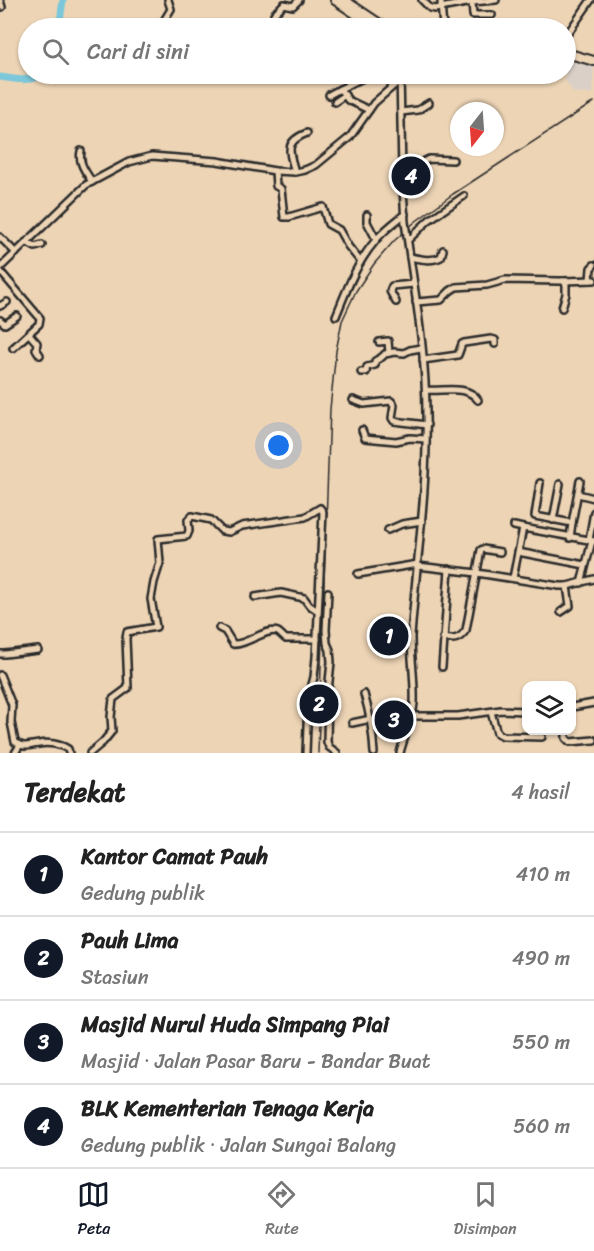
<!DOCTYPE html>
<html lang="id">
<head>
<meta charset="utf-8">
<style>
	:root { --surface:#fff; --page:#f2f2f2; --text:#222; --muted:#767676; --line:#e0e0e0; --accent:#111827 }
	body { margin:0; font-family:Sriracha,sans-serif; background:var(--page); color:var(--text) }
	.controls { position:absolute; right:18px; bottom:18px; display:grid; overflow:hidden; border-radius:12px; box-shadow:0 2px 4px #0004 }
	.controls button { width:54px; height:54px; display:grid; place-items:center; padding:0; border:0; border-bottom:2px solid var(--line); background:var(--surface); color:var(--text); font:30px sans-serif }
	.compass { position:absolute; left:450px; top:102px; width:54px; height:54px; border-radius:50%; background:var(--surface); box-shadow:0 2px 4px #0004; rotate:197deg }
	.you { position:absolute; left:279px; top:446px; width:21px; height:21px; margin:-15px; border:4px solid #fff; border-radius:50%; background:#1a73e8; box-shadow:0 0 0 9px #1a73e833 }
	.badge { display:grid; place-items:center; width:39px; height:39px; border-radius:50%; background:var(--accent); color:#fff; font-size:20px; font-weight:700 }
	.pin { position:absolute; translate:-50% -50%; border:3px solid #fff; box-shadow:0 2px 6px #0006 }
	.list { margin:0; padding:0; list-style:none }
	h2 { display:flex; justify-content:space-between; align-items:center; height:78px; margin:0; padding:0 24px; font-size:26px }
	h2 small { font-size:20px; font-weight:400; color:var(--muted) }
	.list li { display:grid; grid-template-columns:39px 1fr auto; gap:18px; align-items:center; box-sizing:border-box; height:84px; padding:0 24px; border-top:2px solid var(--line) }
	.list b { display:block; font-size:22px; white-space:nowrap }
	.list p { margin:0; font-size:20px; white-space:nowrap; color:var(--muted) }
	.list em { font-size:20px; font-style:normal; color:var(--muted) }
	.icon { flex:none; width:33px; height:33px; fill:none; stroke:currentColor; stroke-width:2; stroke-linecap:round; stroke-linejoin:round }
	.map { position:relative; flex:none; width:594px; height:753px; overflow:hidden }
	.search { position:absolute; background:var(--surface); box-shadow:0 2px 4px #0004; left:18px; right:18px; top:18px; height:66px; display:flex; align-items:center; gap:15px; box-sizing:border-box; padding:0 21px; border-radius:33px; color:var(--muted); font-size:22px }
	.sheet { height:414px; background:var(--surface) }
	nav { display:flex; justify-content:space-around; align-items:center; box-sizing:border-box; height:84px; border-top:2px solid var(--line); background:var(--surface); font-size:16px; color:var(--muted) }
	nav a { display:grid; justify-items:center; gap:3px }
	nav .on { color:var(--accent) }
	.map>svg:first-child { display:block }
	.built { fill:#dad0c8 }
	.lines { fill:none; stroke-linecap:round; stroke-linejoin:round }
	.river { stroke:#7bc8da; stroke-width:7 }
	.minor-casing { stroke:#2b2b2b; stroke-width:10 }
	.highway-casing { stroke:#2b2b2b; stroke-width:12 }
	.minor { stroke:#edd4b5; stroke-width:5 }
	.highway { stroke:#edd4b5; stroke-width:8 }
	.rail { stroke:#2b2b2b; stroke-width:1.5 }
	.minor-bridge-casing { stroke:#2b2b2b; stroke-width:10; stroke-linecap:butt }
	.minor-bridge { stroke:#edd4b5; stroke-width:5 }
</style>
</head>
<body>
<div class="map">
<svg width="594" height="753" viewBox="0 0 594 753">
	<rect width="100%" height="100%" fill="#edd4b5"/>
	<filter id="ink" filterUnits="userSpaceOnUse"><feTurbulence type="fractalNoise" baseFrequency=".0167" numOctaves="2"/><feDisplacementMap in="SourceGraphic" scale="12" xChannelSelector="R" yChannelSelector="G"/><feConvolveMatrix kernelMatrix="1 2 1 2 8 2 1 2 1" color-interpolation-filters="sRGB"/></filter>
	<g filter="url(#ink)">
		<polygon class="built" points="570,57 594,63 592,94 574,93 565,80 566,68"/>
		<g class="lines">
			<g class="river">
				<polyline points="59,28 63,0"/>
				<path d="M0,77C14,79 31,83 43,74"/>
			</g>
			<defs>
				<g id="minor">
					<polyline points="422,0 430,8 435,9 472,2 472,0"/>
					<polyline points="0,1 2,7"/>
					<polyline points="441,3 443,28"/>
					<polyline points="274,14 284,4 293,6 299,0"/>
					<polyline points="492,15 473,15 472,2 496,0"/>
					<polyline points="162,28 162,24 171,9 168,0"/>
					<polyline points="566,36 591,0"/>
					<polyline points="343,74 350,84"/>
					<polyline points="400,74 402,172 405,222"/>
					<polyline points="365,77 340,89 348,100 369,110"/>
					<polyline points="329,95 340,89"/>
					<polyline points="335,102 345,95"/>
					<polyline points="401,112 418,110 429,103"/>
					<path d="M81,151C78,163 86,172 92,182"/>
					<polyline points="275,171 276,186 281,189 284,217 289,217 323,207 328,224 339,230 348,246 360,261"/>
					<path d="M295,172C289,151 284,142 307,133"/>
					<polyline points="402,172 429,159 453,160"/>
					<polyline points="367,215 367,222 376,239"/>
					<polyline points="0,237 16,253"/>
					<polyline points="408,240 429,220 464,196"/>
					<polyline points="26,242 35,247 42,245"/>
					<path d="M410,257C420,259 432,262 441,257L443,250"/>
					<polyline points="0,268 86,185 129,162 152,156 217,161 275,171 295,172 305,170 316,165 350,137 374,103 407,74"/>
					<polyline points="0,271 40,318 39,324 13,348"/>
					<polyline points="590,280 591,268 594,265"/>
					<polyline points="563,281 594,280"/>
					<polyline points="396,302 390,291 392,286 414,284"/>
					<polyline points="416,302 441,300 450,291 456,287 487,285 505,280 559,281 563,281 566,284 566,294 562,308"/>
					<polyline points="0,306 7,302"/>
					<path d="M336,316C347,289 357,262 376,240C384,230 395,222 405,214"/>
					<polyline points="0,320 5,324 17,316"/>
					<polyline points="29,334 37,343 36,349 40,355"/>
					<polyline points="379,342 388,341 389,353"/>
					<polyline points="423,360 458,355 462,344 464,343 491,339 495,340 495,344"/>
					<polyline points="361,372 366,372 367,367 375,365 375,361 382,357 385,354 394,352 404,353 410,350 421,348"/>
					<path d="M426,390C442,392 467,384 478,400"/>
					<polyline points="353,400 364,404 391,401 394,405 392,418 394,421 427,425"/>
					<polyline points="362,430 365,438 396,441 410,438 426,439"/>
					<polyline points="540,483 535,516 572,523 570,538"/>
					<polyline points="578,494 594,498"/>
					<polyline points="553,520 560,484"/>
					<polyline points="572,523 580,481"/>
					<polyline points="523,528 594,541"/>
					<polyline points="388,530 402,524 422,521"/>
					<polyline points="589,540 594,512"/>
					<polyline points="518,552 585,565"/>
					<polyline points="418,566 477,573 559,586 567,586 594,579"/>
					<polyline points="358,574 418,564"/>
					<polyline points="513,578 523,528 514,526"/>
					<polyline points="581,583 592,541"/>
					<polyline points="328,592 326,630 327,643 330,650 331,662 328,691 327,742 329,747 337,753"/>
					<polyline points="255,597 281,593 304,598 309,605 318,611"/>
					<polyline points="561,612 570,606 567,586"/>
					<path d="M219,628L225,631L233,644C245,646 267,627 278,632C281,634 283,637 286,639H317"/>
					<path d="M443,638C454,640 459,640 466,630L481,550L483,549L500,552"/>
					<polyline points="0,654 5,654 38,650"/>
					<polyline points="442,667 449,569"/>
					<path d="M0,675L12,705L11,722L15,742C25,749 28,745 39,744C48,742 60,744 68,749L69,753"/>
					<path d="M364,694C370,714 373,732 374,753"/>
					<polyline points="572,707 594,703"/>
					<polyline points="491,712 497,733 503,736 542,737"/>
					<polyline points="412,716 458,716 501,710 526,711"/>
					<polyline points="352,723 371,719"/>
					<polyline points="566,733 566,738 570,742 594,740"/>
					<polyline points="15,753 20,745"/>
					<polyline points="90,753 103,742 112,731 111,717 113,699 128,688 126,639 127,632 156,627 151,599 154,582 160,563 158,539 187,536 189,531 188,520 192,516 211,520 222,531 229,532 242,526 305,517 320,508 323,512 316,657 314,677 308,700 306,753"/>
					<path d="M400,753C404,736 413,720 414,703C415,681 411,659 411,637C416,563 428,488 426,413C426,354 415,294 407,236"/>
				</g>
				<g id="highway">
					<polyline points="335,0 377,28"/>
					<polyline points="344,0 386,28"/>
					<polyline points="566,53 594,61"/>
				</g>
			</defs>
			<use href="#minor" class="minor-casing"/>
			<use href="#highway" class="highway-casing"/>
			<use href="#minor" class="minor"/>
			<use href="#highway" class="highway"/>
			<polyline class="rail" points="318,753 330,409 336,351 342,321 356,291 374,264 394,241 415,222 453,194 594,102"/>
			<defs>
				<polyline id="minor-bridge" points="405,222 407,236"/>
			</defs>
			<use href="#minor-bridge" class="minor-bridge-casing"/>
			<use href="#minor-bridge" class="minor-bridge"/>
		</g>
	</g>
</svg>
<div class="controls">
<button><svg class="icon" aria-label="layers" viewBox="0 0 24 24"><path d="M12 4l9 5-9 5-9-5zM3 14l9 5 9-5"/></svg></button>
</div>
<svg class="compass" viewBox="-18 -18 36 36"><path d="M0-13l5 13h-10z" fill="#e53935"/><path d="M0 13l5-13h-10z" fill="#767676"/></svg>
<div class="you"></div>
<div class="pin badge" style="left:389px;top:636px">1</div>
<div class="pin badge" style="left:319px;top:704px">2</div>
<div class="pin badge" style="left:394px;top:720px">3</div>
<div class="pin badge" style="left:411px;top:176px">4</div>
<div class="search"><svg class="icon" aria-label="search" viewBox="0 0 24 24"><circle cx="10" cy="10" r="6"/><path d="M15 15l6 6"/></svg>Cari di sini</div>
</div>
<section class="sheet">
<h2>Terdekat<small>4 hasil</small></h2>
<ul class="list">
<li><span class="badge">1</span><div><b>Kantor Camat Pauh</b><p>Gedung publik</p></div><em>410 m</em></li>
<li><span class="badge">2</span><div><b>Pauh Lima</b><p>Stasiun</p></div><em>490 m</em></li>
<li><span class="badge">3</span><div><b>Masjid Nurul Huda Simpang Piai</b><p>Masjid · Jalan Pasar Baru - Bandar Buat</p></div><em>550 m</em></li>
<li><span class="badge">4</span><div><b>BLK Kementerian Tenaga Kerja</b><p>Gedung publik · Jalan Sungai Balang</p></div><em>560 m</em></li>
</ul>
</section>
<nav>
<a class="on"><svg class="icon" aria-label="map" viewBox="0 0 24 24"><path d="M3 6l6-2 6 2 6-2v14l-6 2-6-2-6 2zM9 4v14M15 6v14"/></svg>Peta</a>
<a><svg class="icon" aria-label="directions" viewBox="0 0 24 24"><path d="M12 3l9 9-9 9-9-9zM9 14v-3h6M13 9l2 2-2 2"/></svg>Rute</a>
<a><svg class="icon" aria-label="saved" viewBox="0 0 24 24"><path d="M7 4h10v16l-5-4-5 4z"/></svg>Disimpan</a>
</nav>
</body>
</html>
